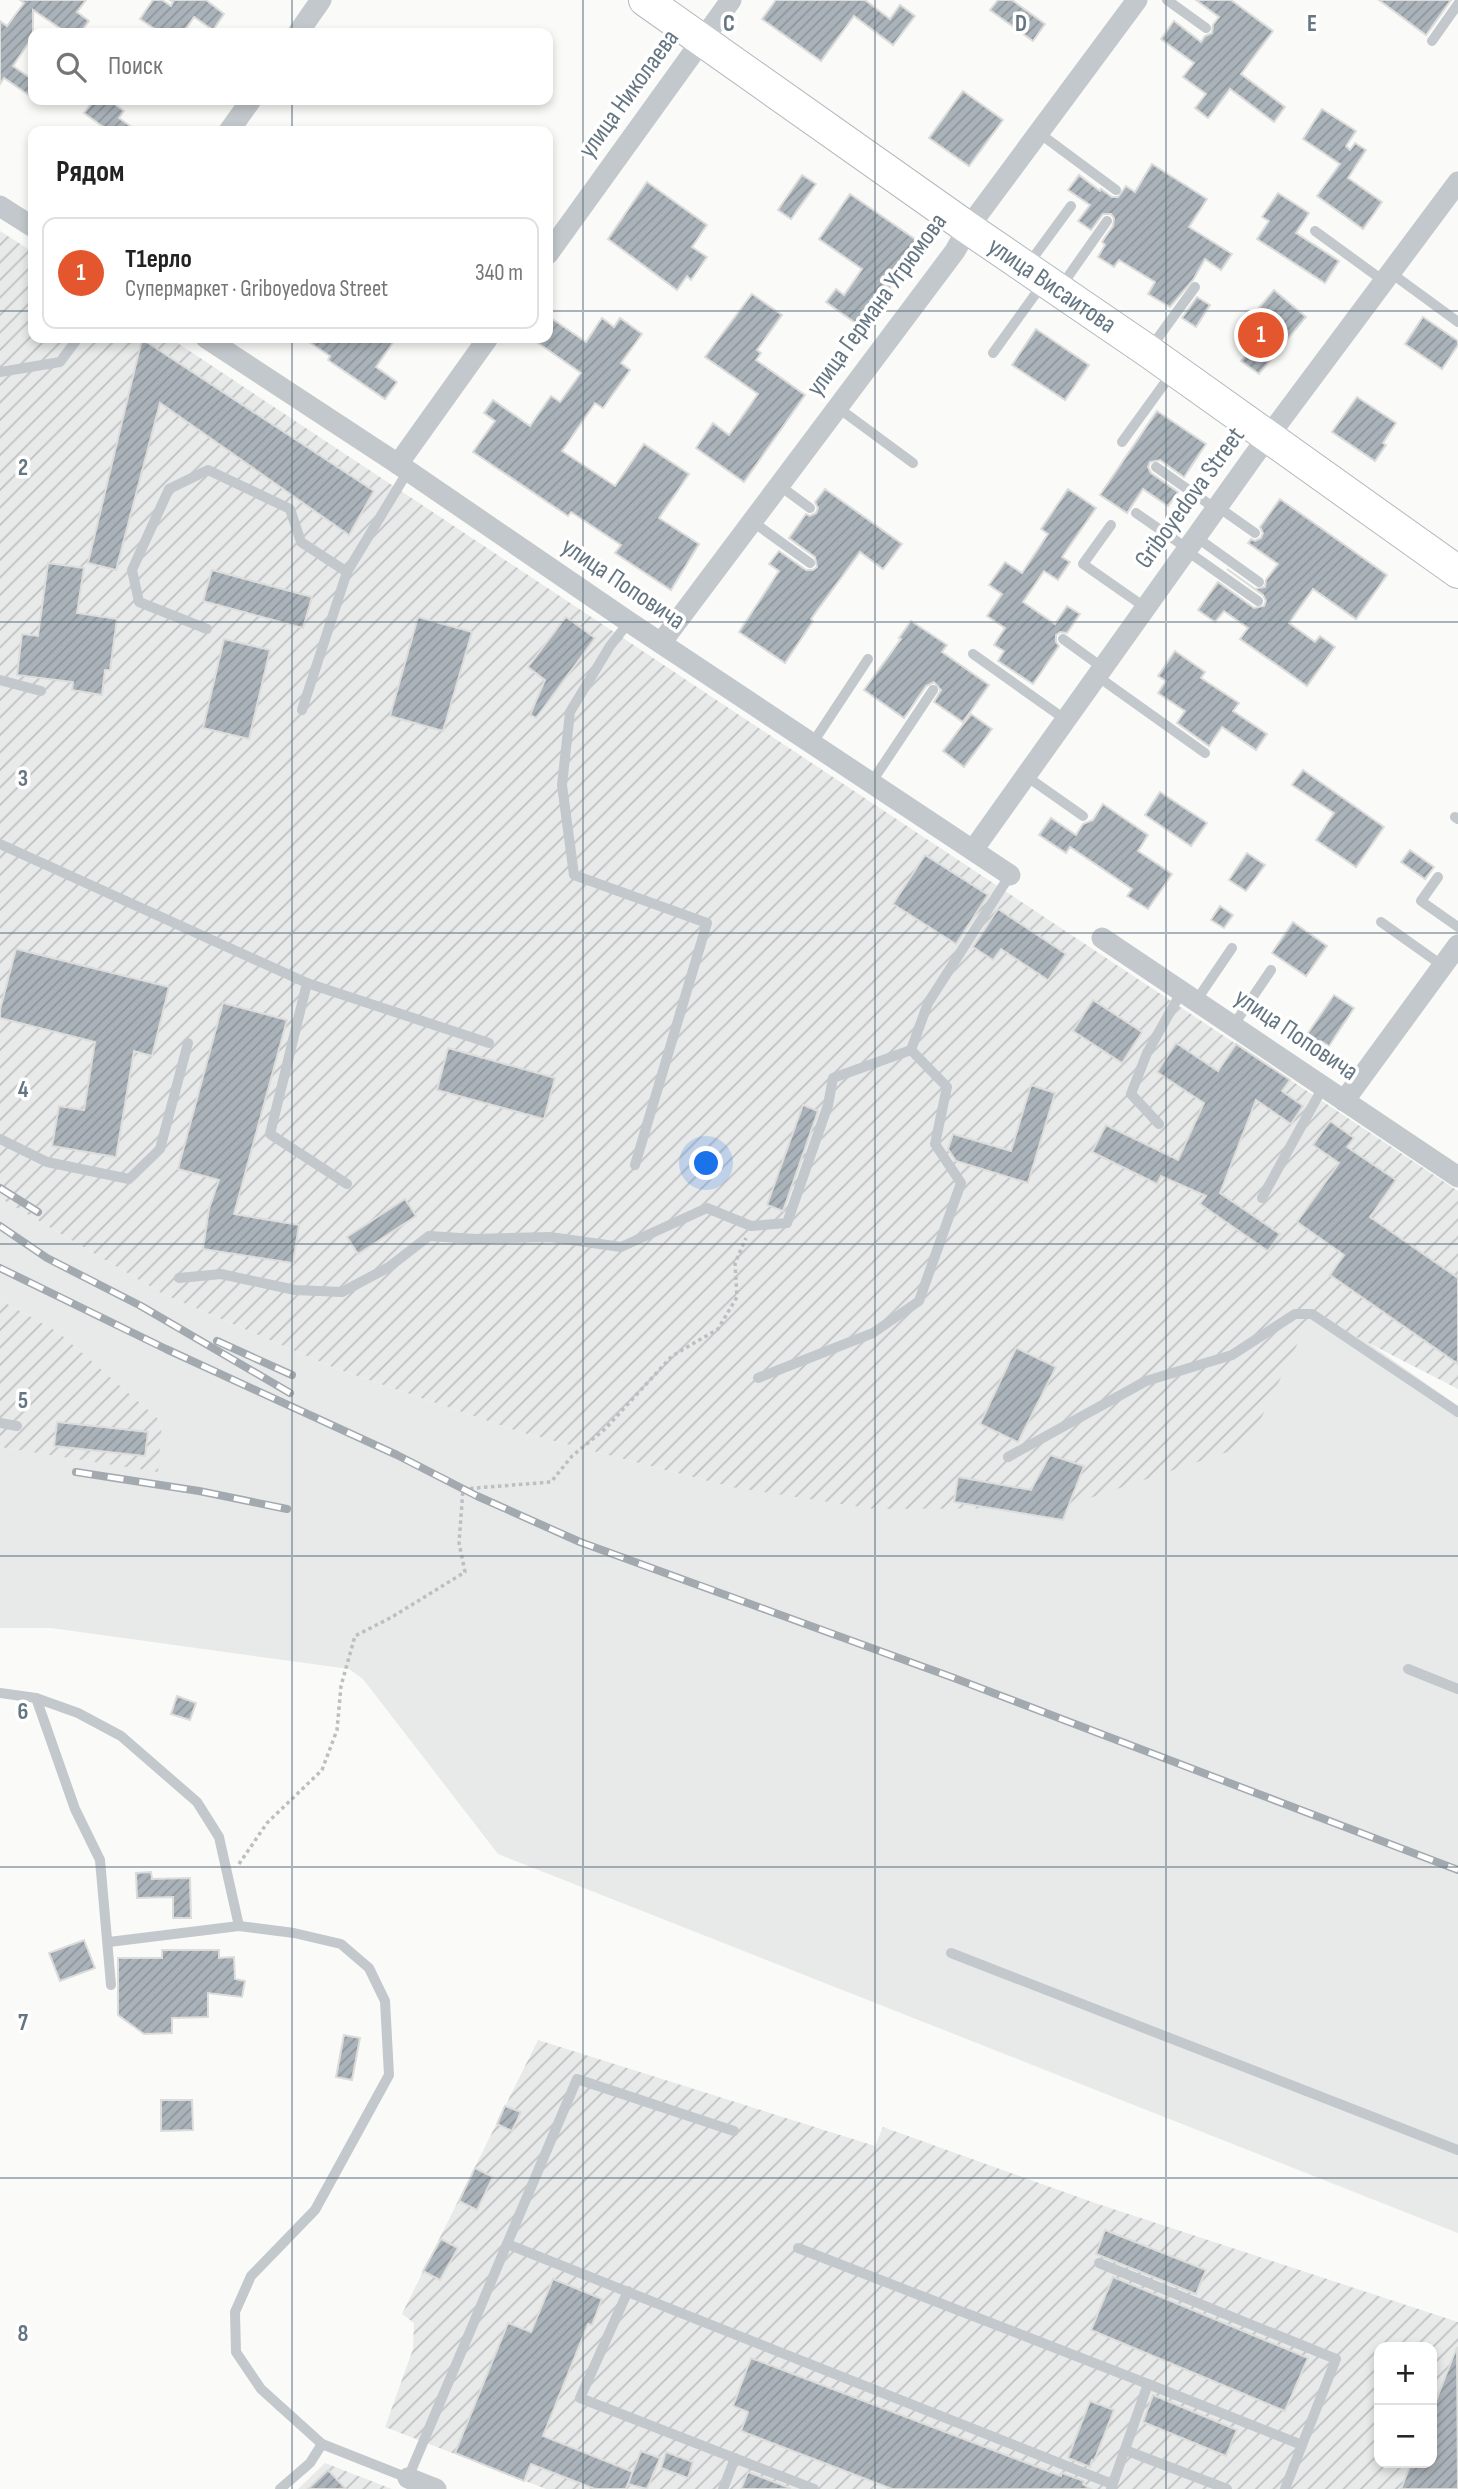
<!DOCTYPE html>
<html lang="ru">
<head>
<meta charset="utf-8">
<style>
	:root { --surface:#fff; --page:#f2f2f2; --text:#222; --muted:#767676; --line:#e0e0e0; --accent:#e4572e }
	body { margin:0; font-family:"Sofia Sans Condensed",sans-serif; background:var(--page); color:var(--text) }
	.controls { position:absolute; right:21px; bottom:21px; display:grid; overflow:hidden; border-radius:14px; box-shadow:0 4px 10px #0003 }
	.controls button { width:63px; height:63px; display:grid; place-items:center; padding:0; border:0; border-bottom:2px solid var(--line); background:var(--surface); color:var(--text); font:35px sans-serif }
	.you { position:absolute; left:707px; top:1164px; width:24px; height:24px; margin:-18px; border:5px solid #fff; border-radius:50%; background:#1a73e8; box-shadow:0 0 0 10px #1a73e833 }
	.badge { display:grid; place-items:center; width:46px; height:46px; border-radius:50%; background:var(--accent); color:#fff; font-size:23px; font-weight:700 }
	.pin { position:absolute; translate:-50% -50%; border:4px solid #fff; box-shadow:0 2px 7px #0006 }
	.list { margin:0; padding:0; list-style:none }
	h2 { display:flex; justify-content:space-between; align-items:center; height:91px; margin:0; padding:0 28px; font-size:30px }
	h2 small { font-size:23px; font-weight:400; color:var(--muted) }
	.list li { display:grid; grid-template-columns:46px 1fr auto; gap:21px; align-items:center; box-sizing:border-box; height:112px; margin:0 14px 14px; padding:0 14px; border:2px solid var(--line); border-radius:14px }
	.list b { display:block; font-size:26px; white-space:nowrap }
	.list p { margin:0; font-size:23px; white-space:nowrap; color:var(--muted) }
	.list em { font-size:23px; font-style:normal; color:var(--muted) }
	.icon { flex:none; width:38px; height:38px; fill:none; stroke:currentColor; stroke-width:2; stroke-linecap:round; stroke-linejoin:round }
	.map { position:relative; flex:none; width:1458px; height:2489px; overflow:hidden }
	.search { position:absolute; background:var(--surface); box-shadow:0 4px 10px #0003; left:28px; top:28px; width:525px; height:77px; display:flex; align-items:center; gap:18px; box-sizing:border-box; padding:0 24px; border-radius:14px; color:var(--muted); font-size:26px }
	.panel { position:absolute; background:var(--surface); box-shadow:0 4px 10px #0003; left:28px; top:126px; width:525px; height:217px; border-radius:14px }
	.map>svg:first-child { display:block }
	.built { fill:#e8e9e9 }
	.industrial { fill:url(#industrial-furrows); fill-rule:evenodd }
	.building { fill:url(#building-hatch); stroke:#dcdcda; stroke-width:2 }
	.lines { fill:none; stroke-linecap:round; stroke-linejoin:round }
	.secondary-casing { stroke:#b3babf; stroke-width:34 }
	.path { stroke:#bbbfc2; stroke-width:3.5; stroke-dasharray:3.5 3.5; stroke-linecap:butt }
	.service { stroke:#c3c8cc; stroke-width:10 }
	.minor { stroke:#c3c8cc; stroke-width:21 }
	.secondary { stroke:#fff; stroke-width:32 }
	.rail-casing { stroke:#a2aab0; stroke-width:8 }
	.rail { stroke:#fff; stroke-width:5; stroke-dasharray:16; stroke-linecap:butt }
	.grid { fill:none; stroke:#657683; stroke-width:2; stroke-opacity:0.55 }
	.labels { text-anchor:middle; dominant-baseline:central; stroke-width:7; stroke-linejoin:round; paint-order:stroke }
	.street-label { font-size:26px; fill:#657683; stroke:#fff }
	.grid-label { font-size:23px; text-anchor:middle; font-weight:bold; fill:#657683; stroke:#fff; stroke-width:7; stroke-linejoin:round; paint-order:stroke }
</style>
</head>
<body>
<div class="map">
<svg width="1458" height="2489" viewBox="0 0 1458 2489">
	<defs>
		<pattern id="industrial-furrows" width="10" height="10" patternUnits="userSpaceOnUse" patternTransform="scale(1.75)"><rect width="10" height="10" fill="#e8e9e9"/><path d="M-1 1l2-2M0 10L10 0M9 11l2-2" fill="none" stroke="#c0c1c2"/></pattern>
		<pattern id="building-hatch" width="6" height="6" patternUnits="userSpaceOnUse" patternTransform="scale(1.75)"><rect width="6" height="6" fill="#aab3b9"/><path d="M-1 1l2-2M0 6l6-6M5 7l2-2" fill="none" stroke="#8e969c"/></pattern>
	</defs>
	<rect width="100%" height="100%" fill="#fafaf8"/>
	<polygon class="built" points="0,1198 163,1294 337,1369 520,1432 731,1487 1316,1306 1458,1406 1458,2233 498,1854 363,1679 349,1669 51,1628 0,1628 0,1447 157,1471 162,1422 58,1332 0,1300"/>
	<g class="industrial">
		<polygon points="0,231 33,252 33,338 170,338 1458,1191 1458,1389 1312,1314 1248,1445 1060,1508 874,1509 731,1487 520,1432 337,1369 163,1294 0,1198"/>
		<polygon points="0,1300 58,1332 162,1422 158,1472 0,1447"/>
		<path d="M538,2040L875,2146L883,2127L1095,2203L1458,2322V2489H546L385,2427L413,2349L414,2323L402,2314ZM1379,2347H1432V2463H1379Z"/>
		<polygon points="325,2463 392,2489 298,2489"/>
	</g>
	<g class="building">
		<polygon points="20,0 86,0 77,12 89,21 80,33 67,33 33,10 33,36 13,66 33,80 33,98 4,78 0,84 0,21 7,26 24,3"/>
		<polygon points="153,0 162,0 171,6 173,2 170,0 206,0 224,14 213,30 194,17 183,33 161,33 140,19"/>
		<polygon points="776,0 865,0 890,19 900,5 915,16 893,45 854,16 821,61 762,19"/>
		<polygon points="998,0 1012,0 1045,24 1033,41 990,10"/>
		<polygon points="1196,0 1231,0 1273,31 1241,74 1285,107 1274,122 1230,89 1208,118 1195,108 1206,94 1183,77 1194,63 1161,39 1174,21 1201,42 1205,36 1212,33 1213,25 1219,17"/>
		<polygon points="1379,0 1451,0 1426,35"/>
		<polygon points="963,91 1003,120 969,166 929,138"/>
		<polygon points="94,100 109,100 124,111 119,118 137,131 109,131 84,113"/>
		<polygon points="1322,109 1356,131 1346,146 1350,150 1355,143 1366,150 1348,178 1382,202 1363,229 1317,196 1340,164 1303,139"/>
		<polygon points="1152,164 1207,199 1189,227 1232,254 1221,270 1205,259 1193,280 1170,307 1148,294 1155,282 1119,260 1114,267 1098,257 1105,245 1102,242 1113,226 1114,218 1111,214 1103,214 1091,230 1078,221 1090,205 1068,190 1079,175 1100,191 1101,189 1112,197 1118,197 1126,186 1135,192"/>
		<polygon points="802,175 816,184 791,219 778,210"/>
		<polygon points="647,182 707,225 692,247 707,257 691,280 687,276 677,290 608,239"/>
		<polygon points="1278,193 1309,213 1296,233 1339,261 1325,283 1257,239 1269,221 1262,217"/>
		<polygon points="850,194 922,244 890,288 885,285 857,324 826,302 836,289 844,295 862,269 819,239"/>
		<polygon points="1274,290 1306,317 1259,374 1241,361 1266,328 1252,316"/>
		<polygon points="752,294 782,315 757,350 761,353 756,360 805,395 744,482 696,448 713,423 729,435 758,394 705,357"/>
		<polygon points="1197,297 1210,305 1196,327 1182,318"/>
		<polygon points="548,316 586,342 602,318 614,327 620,318 642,334 621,363 630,370 603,408 595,403 562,451 615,486 644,444 689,474 659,518 699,544 671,590 615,553 621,545 571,512 568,516 473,452 495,421 484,413 493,400 530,426 551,396 560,402 581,373 531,338 548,338"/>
		<polygon points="1423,317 1458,341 1458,345 1442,369 1405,344"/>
		<polygon points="1036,329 1089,365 1065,400 1012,365"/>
		<polygon points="303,338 396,338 376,367 397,382 385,399 328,360 330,356"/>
		<polygon points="142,339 374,491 349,535 160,403 116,570 88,563"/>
		<polygon points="1357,397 1396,423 1383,443 1386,445 1375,461 1332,432"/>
		<polygon points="1157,411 1206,444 1184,477 1160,460 1150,462 1148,467 1151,473 1178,492 1168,506 1143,489 1127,513 1100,495"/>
		<polygon points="825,489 902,544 883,569 860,552 811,619 813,621 785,663 739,632 779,571 769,564 779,551 806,570 813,570 817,567 815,557 789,538 806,514 810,516 816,513 818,508 815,502"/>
		<polygon points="1068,489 1096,508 1062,557 1070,562 1058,580 1044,571 1023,602 1055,624 1067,606 1080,614 1067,633 1060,632 1056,635 1056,642 1059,646 1033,684 998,661 1004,651 994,645 1005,628 987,616 1002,594 989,585 1005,562 1022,573 1048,534 1041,529"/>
		<polygon points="1280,499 1387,575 1356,619 1313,589 1289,623 1315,642 1320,636 1335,647 1307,686 1240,639 1248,628 1224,611 1215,622 1198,610 1218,582 1254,608 1264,606 1266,601 1263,595 1227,569 1255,589 1265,587 1266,580 1278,564 1248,543 1251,539 1255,541 1261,538 1263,533 1260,527"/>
		<polygon points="48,563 84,568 77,613 117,619 110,670 105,670 102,695 72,690 73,682 17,675 22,634 38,636"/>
		<polygon points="212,570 312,597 303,628 203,601"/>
		<polygon points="418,617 472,632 443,731 390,716"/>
		<polygon points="566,617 595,638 536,718 530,715 545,680 528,667"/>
		<polygon points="911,621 947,645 942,652 989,685 963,722 934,702 941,690 934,682 926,686 904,718 864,690 901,639 899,638"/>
		<polygon points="224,639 270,650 249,739 203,728"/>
		<polygon points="1175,651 1205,672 1201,678 1239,703 1233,711 1267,734 1256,750 1222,727 1209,746 1177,723 1185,711 1158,693 1166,681 1158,676"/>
		<polygon points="971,714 992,729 964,767 943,751"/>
		<polygon points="1303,770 1384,827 1356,867 1316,840 1334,813 1292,785"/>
		<polygon points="1160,792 1207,823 1191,846 1145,815"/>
		<polygon points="1103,804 1148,835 1138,851 1172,874 1148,909 1127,896 1132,889 1070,847 1066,853 1039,835 1051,818 1076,835 1083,824 1093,820"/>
		<polygon points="1410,850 1434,867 1425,879 1401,862"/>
		<polygon points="1247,853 1265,865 1246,891 1229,880"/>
		<polygon points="925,855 988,895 956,944 893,904"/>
		<polygon points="1220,906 1233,915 1224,928 1211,920"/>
		<polygon points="998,909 1066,954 1048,980 1001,949 993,960 973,947"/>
		<polygon points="1293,922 1327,946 1306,976 1272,953"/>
		<polygon points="16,949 169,987 152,1056 134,1051 116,1157 52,1146 59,1106 84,1110 95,1042 0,1018 0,1010"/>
		<polygon points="1334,995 1354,1008 1329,1046 1321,1041 1315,1050 1302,1042"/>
		<polygon points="1093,1000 1142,1032 1122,1063 1073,1031"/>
		<polygon points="223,1003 287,1020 234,1214 299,1225 293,1263 203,1249 209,1209 219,1180 178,1169"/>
		<polygon points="1176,1043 1218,1071 1236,1044 1290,1080 1282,1091 1303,1106 1291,1124 1256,1100 1220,1193 1280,1234 1268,1251 1200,1204 1206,1196 1161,1176 1157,1184 1092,1152 1106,1125 1178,1160 1204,1103 1157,1072"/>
		<polygon points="448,1048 555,1078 544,1119 437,1090"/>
		<polygon points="1031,1085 1055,1093 1028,1183 956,1161 948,1149 953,1134 1011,1151"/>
		<polygon points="803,1105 818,1111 783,1211 767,1205"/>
		<polygon points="1330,1121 1354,1138 1347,1147 1396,1180 1370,1217 1458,1278 1458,1364 1330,1275 1344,1255 1297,1222 1339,1163 1313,1145"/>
		<polygon points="405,1199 416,1216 358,1254 347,1237"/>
		<polygon points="1016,1348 1056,1367 1018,1442 980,1424"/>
		<polygon points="57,1422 148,1432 145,1456 54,1446"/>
		<polygon points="1050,1455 1084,1466 1063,1520 954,1502 958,1477 1031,1490"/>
		<polygon points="177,1696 196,1703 190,1720 171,1714"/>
		<polygon points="151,1872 152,1879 190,1878 191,1918 173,1918 173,1897 137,1898 136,1873"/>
		<polygon points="84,1940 95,1968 60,1981 49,1953"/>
		<polygon points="162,1950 219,1950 219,1958 234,1957 235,1979 245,1981 242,1997 208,1993 208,2017 172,2018 172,2033 144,2034 118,2015 118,1958 162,1958"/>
		<polygon points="344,2035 360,2038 352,2080 336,2077"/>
		<polygon points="161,2100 192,2100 193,2130 161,2131"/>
		<polygon points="505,2106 521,2112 512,2131 497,2124"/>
		<polygon points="475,2168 493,2177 477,2210 459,2201"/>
		<polygon points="1105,2230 1206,2270 1196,2294 1096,2254"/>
		<polygon points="441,2239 458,2248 440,2280 423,2271"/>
		<polygon points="1113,2277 1308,2358 1285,2411 1091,2330"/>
		<polygon points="553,2279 602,2299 592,2325 588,2324 543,2436 633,2472 626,2489 595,2489 531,2464 524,2481 455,2453 508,2323 531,2332"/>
		<polygon points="1457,2347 1458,2489 1401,2489 1411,2463 1432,2463 1432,2411"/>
		<polygon points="751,2358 1061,2476 1062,2473 1084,2481 1083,2484 1091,2489 892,2489 741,2431 748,2412 733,2406"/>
		<polygon points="1153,2395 1237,2430 1226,2456 1143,2422"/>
		<polygon points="1090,2401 1114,2410 1094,2461 1092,2460 1090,2467 1068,2458"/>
		<polygon points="641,2451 660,2458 647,2489 628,2484"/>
		<polygon points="666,2452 693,2462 688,2478 661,2468"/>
		<polygon points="328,2470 346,2489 308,2489"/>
		<polygon points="748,2472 790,2488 790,2489 741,2489"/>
	</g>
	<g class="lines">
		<defs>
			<g id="secondary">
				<path id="s1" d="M645,0L968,228L1148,351L1458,572"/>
			</g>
		</defs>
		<use href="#secondary" class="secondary-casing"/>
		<polyline class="path" points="239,1864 267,1823 322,1770 337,1730 341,1686 355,1636 392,1617 465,1572 459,1543 463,1489 551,1482 572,1456 605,1429 672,1356 718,1329 737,1297 735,1263 746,1238"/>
		<g class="service">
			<polyline points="1167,0 1206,28"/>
			<polyline points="1432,41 1458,4"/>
			<polyline points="1039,133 1116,190"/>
			<polyline points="1315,231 1385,282"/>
			<polyline points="1027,266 1071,206"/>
			<polyline points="1391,273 1458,322"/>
			<polyline points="1060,288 1107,221"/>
			<polyline points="1149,350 1195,287"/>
			<polyline points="993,353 1044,282"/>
			<polyline points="0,372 60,362 78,338"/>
			<polyline points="837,407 913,463"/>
			<polyline points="1122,442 1172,373"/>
			<polyline points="1156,467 1216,509"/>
			<polyline points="780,486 810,508"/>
			<polyline points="1218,507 1255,533"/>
			<polyline points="1136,513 1188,549"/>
			<polyline points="753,522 810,563"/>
			<polyline points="1111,525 1083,564 1146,608"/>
			<polyline points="1196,537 1259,582"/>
			<polyline points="1187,551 1258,601"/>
			<polyline points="629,622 610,646 570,712 562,785 574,875 707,923 635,1165"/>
			<polyline points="207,629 139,602 132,570 169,489 208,470 290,509 301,542 347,572"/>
			<polyline points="1063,639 1103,668"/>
			<polyline points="973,654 1066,720"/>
			<polyline points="1097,676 1205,753"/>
			<polyline points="0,680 41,691"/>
			<polyline points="302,710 347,572 408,471"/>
			<polyline points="812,744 868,659"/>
			<polyline points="1026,776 1083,816"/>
			<polyline points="871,783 933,690"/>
			<polyline points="1455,817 1458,819"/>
			<polyline points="0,844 307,983 270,1134 347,1184"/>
			<polyline points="1438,877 1421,901 1458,927"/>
			<polyline points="1381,922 1443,966"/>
			<polyline points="307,983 489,1043"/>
			<polyline points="1196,1001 1232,948"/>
			<polyline points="1233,1026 1271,970"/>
			<polyline points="1159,1124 1131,1094 1147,1053 1182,991"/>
			<polyline points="0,1139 47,1162 129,1179 160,1149 188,1043"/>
			<polyline points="1262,1198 1323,1087"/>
			<polyline points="179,1278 221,1274 295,1290 342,1292 389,1267 429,1236 475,1239 550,1237 621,1247 707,1208 751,1226 787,1223 828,1105 833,1078 911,1050"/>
			<polyline points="758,1378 873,1333 919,1301 961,1183 935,1144 947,1087 911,1050 928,1003 1010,875"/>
			<polyline points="0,1423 17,1426"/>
			<polyline points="1008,1457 1146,1381 1232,1355 1295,1314 1312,1314 1458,1412"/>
			<polyline points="1408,1669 1458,1689"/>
			<polyline points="0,1693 36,1698 78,1713 121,1736 197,1802 219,1837 239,1926"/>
			<polyline points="36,1698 75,1809 100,1860 111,1985"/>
			<polyline points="109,1942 239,1926 294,1933 341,1944 369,1968 385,2001 389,2075 315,2210 251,2276 235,2312 236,2352 261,2389 322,2444 408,2478 507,2244 1112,2484"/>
			<polyline points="951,1953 1458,2150"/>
			<polyline points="507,2244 577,2079 734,2131"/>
			<polyline points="798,2248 1148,2384 1111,2489"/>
			<polyline points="1099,2263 1336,2359 1302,2445"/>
			<polyline points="628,2291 580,2398 814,2489"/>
			<polyline points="1148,2384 1302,2445 1285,2489"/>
			<polyline points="1125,2450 1227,2489"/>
			<polyline points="280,2489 310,2463 322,2444"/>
			<polyline points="723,2489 735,2458"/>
		</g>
		<g class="minor">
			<polyline points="298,33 321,0"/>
			<polyline points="229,131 251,100"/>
			<polyline points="0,206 33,227"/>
			<polyline points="548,254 731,0"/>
			<polyline points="206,338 398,464 629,622 1010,875"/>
			<polyline points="398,464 488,338"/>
			<polyline points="661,643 955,251 968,228 1137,0"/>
			<polyline points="973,850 1253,457 1458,182"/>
			<polyline points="1102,938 1458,1177"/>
			<polyline points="1344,1101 1458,945"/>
			<polyline points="408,2478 436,2489"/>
		</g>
		<use href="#secondary" class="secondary"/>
		<defs>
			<g id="rail">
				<polyline points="0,1188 38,1212"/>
				<polyline points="0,1226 47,1258 141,1306 290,1393"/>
				<polyline points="0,1268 166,1349 397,1455 477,1496 580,1542 954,1678 1458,1870"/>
				<polyline points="217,1341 292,1375"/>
				<polyline points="76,1472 199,1491 287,1509"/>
			</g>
		</defs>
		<use href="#rail" class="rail-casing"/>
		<use href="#rail" class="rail"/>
	</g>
	<path class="grid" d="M292,0V33M583,0V2489M875,0V2489M1166,0V2489M292,100V131M0,311H33M548,311H1458M292,338V2489M0,622H1458M0,933H1458M0,1244H1458M0,1556H1458M0,1867H1458M0,2178H1458"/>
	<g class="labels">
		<g class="street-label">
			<text transform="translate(629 94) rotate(-54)">улица Николаева</text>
			<text stroke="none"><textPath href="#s1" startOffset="497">улица Висаитова</textPath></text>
			<text transform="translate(877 305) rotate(-54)">улица Германа Угрюмова</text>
			<text transform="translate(1190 498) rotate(-54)">Griboyedova Street</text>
			<text transform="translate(623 584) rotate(34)">улица Поповича</text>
			<text transform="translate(1296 1035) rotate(34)">улица Поповича</text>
		</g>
	</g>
	<g class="grid-label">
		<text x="729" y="31">C</text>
		<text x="1021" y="31">D</text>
		<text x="1312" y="31">E</text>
		<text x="23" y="475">2</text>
		<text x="23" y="786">3</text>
		<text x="23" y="1097">4</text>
		<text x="23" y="1408">5</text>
		<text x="23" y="1719">6</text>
		<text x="23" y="2030">7</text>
		<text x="23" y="2341">8</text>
	</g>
</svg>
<div class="controls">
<button>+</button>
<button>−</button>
</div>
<div class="you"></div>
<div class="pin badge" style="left:1261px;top:335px">1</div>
<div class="search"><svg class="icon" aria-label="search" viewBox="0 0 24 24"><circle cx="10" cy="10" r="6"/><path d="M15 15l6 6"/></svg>Поиск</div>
<section class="panel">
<h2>Рядом<small></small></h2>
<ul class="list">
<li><span class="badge">1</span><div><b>Т1ерло</b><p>Супермаркет · Griboyedova Street</p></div><em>340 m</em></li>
</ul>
</section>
</div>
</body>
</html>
